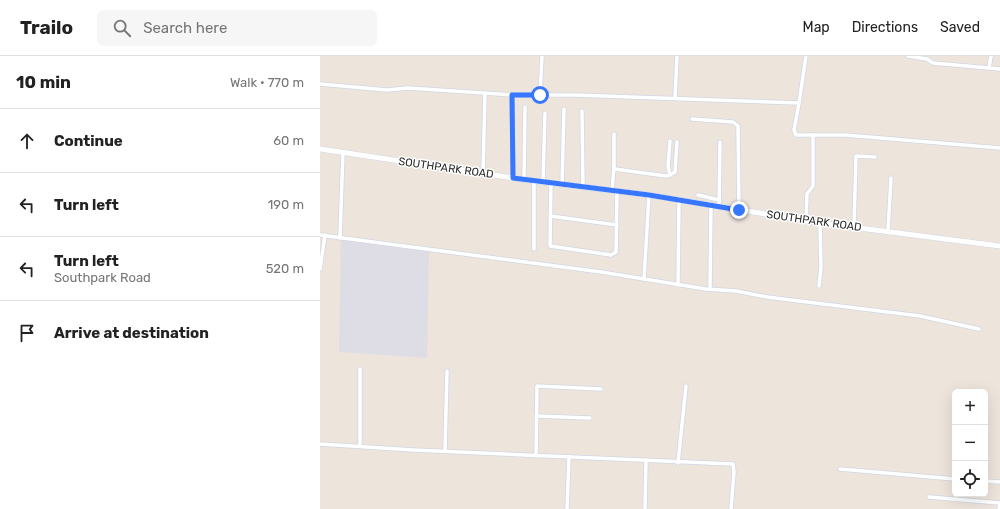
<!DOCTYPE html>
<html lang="en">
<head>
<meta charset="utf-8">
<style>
	:root { --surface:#fff; --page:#f6f6f6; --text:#222; --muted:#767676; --line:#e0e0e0 }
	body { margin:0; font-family:Rubik,sans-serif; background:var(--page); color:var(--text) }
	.controls { position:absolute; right:12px; bottom:12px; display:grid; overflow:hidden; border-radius:6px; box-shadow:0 4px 16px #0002 }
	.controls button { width:36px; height:36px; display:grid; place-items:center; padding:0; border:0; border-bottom:1px solid var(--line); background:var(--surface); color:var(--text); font:20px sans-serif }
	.stop { position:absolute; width:12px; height:12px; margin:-9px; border:3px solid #3776ff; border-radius:50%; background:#fff }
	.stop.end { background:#3776ff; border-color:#fff; box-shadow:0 1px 4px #0008 }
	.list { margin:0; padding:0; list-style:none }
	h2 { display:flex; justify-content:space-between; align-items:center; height:52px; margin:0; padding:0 16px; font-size:17px }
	h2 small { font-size:13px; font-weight:400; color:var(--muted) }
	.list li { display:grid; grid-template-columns:26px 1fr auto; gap:12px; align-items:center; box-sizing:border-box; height:64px; padding:0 16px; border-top:1px solid var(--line) }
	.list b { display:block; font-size:15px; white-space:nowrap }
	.list p { margin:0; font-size:13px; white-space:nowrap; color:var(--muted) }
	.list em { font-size:13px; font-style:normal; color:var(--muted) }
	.icon { flex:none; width:22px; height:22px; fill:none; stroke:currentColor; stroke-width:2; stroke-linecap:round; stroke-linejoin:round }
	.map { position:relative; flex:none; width:680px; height:453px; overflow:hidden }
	header { display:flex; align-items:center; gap:24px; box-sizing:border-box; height:56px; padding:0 20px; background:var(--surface); border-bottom:1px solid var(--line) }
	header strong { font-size:19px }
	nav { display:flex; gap:22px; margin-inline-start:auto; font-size:14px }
	.search { width:280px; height:36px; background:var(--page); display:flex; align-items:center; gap:10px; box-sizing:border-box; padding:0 14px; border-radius:6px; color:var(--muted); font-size:15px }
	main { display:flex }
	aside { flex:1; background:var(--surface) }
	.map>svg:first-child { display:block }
	.industrial { fill:#dedde5 }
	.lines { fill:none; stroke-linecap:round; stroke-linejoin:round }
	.street-casing { stroke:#d1d7e4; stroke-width:5 }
	.secondary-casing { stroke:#d1d7e4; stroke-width:6 }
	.street { stroke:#fff; stroke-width:3.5 }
	.secondary { stroke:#fff; stroke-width:5 }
	.route { stroke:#3776ff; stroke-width:5 }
	.labels { text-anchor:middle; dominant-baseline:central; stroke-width:3; stroke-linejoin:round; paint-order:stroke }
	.street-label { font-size:11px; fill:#2b2b2b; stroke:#fff }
</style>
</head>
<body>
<header>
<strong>Trailo</strong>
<div class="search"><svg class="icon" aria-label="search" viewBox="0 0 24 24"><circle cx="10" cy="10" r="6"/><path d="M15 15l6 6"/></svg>Search here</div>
<nav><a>Map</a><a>Directions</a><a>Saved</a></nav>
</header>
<main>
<aside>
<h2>10 min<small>Walk · 770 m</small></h2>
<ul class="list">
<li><svg class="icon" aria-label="ahead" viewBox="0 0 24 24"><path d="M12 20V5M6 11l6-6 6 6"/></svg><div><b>Continue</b></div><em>60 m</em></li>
<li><svg class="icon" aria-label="left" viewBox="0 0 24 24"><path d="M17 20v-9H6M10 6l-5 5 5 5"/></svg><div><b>Turn left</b></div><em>190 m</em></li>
<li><svg class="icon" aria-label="left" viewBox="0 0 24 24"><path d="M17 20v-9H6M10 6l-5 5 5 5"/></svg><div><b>Turn left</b><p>Southpark Road</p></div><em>520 m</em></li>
<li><svg class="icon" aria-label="arrive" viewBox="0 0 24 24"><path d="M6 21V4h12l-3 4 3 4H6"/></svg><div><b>Arrive at destination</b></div></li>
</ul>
</aside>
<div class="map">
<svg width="680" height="453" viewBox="0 0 680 453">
	<rect width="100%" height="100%" fill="#ede4dc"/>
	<polygon class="industrial" points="21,182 109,196 107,302 19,296"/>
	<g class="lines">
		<defs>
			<g id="street">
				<polyline points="588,0 607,3 613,7 680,13"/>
				<polyline points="669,12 671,0"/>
				<polyline points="0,28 67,34 88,32 195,39 255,39 479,47 474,74 476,79 525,79 680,92"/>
				<polyline points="192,39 193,122"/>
				<polyline points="220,39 222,0"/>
				<polyline points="355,42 357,0"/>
				<polyline points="479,47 486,0"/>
				<polyline points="262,55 263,131"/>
				<polyline points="372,63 413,66 418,70 419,154"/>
				<polyline points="294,78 294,111 295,113 346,120 350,119"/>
				<polyline points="350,85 348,110 350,119 355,116 357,86"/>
				<polyline points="163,117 165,37"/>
				<polyline points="204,124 205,51"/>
				<polyline points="223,126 225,57"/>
				<polyline points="231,127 230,190 291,199 296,196 297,135"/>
				<polyline points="242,129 244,53"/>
				<polyline points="292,134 294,111"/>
				<polyline points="378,139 399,144"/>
				<polyline points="399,151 400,86"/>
				<polyline points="230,160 297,169"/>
				<polyline points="486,164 487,138 493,130 493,79"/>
				<polyline points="534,170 536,100 555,101"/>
				<polyline points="568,175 571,122"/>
				<polyline points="0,179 281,216 386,233 416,235 447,241 600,260 659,273"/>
				<polyline points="20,182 23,96"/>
				<polyline points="214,193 214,125"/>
				<polyline points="0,213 5,179"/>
				<polyline points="324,223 329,139"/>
				<polyline points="358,229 359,144"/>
				<polyline points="499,230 501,212 500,167"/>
				<polyline points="390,233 391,150"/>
				<polyline points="216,360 270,362"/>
				<polyline points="0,388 93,394 413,408 414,416 411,453"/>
				<polyline points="40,390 40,313"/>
				<polyline points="125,395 127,315"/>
				<polyline points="216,400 217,330 281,333"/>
				<polyline points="358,407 366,330"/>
				<polyline points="520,413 635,423"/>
				<polyline points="665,425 680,426"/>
				<polyline points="609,441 680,447"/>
				<polyline points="247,453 249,401"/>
				<polyline points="325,453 326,404"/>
				<polyline points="679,453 680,447"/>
			</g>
			<polyline id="secondary" points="0,93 214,125 329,139 500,167 680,190"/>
		</defs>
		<use href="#street" class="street-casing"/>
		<use href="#secondary" class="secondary-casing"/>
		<use href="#street" class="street"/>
		<use href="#secondary" class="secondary"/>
	</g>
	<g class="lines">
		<polyline class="route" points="220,39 192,39 193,122 329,139 419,154"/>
	</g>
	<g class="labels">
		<g class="street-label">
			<text transform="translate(126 112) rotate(8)">SOUTHPARK ROAD</text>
			<text transform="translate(494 165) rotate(8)">SOUTHPARK ROAD</text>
		</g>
	</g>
</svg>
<div class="controls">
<button>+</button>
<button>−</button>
<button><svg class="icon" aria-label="locate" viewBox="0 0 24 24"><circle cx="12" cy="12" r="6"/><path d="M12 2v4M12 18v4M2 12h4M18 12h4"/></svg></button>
</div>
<div class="stop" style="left:220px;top:39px"></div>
<div class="stop end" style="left:419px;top:154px"></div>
</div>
</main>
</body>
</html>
